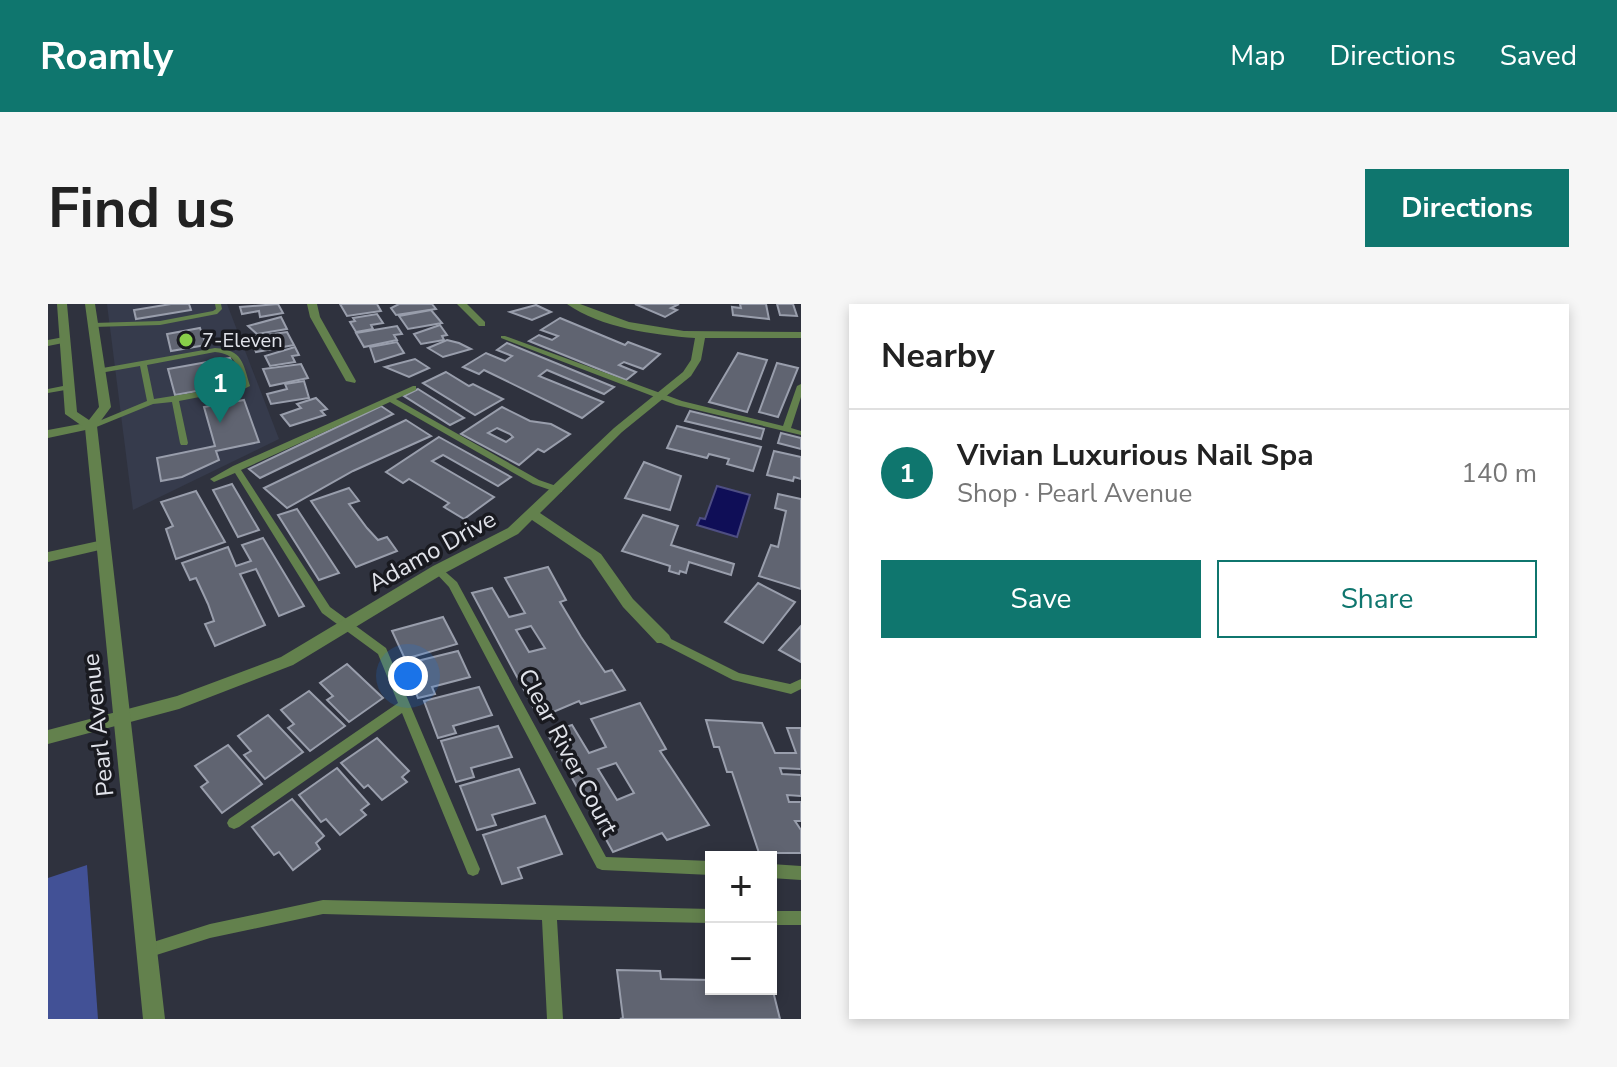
<!DOCTYPE html>
<html lang="en">
<head>
<meta charset="utf-8">
<style>
	:root { --surface:#fff; --page:#f6f6f6; --text:#222; --muted:#767676; --line:#e0e0e0; --accent:#0f766e }
	body { margin:0; font-family:"Nunito Sans",sans-serif; background:var(--page); color:var(--text) }
	.controls { position:absolute; right:24px; bottom:24px; display:grid; overflow:hidden; border-radius:0px; box-shadow:0 4px 12px #0003 }
	.controls button { width:72px; height:72px; display:grid; place-items:center; padding:0; border:0; border-bottom:2px solid var(--line); background:var(--surface); color:var(--text); font:40px sans-serif }
	.you { position:absolute; left:360px; top:372px; width:28px; height:28px; margin:-20px; border:6px solid #fff; border-radius:50%; background:#1a73e8; box-shadow:0 0 0 12px #1a73e833 }
	.badge { display:grid; place-items:center; width:52px; height:52px; border-radius:50%; background:var(--accent); color:#fff; font-size:26px; font-weight:700 }
	.pin { position:absolute; translate:-50% -66px; filter:drop-shadow(0 2px 4px #0008) }
	.pin::after { content:''; position:absolute; top:42px; width:28px; height:24px; background:inherit; clip-path:polygon(0 0,100% 0,50% 100%) }
	.list { margin:0; padding:0; list-style:none }
	h2 { display:flex; justify-content:space-between; align-items:center; height:104px; margin:0; padding:0 32px; font-size:34px }
	h2 small { font-size:26px; font-weight:400; color:var(--muted) }
	.list li { display:grid; grid-template-columns:52px 1fr auto; gap:24px; align-items:center; box-sizing:border-box; height:128px; padding:0 32px; border-top:2px solid var(--line) }
	.list b { display:block; font-size:30px; white-space:nowrap }
	.list p { margin:0; font-size:26px; white-space:nowrap; color:var(--muted) }
	.list em { font-size:26px; font-style:normal; color:var(--muted) }
	.actions { display:flex; gap:16px; padding:24px 32px }
	.actions a { flex:1; padding:18px 0; border:2px solid var(--accent); border-radius:0px; text-align:center; font-size:28px; color:var(--accent) }
	.actions .main { background:var(--accent); color:#fff }
	.map { position:relative; flex:none; width:753px; height:715px; overflow:hidden; border-radius:0px }
	header { display:flex; align-items:center; gap:48px; box-sizing:border-box; height:112px; padding:0 40px; background:var(--accent); color:#fff }
	header strong { font-size:38px }
	nav { display:flex; gap:44px; margin-inline-start:auto; font-size:28px }
	.intro { display:flex; align-items:center; justify-content:space-between; box-sizing:border-box; height:192px; padding:0 48px }
	h1 { margin:0; font-size:56px }
	.button { padding:20px 36px; border-radius:0px; background:var(--accent); color:#fff; font-size:28px; font-weight:700 }
	main { display:flex; gap:48px; padding:0 48px }
	aside { flex:1; background:var(--surface); border-radius:0px; box-shadow:0 4px 12px #0003 }
	.map>svg:first-child { display:block }
	.built { fill:#363b4c }
	.green { fill:#425196 }
	.water { fill:#0f0e57; stroke:#4e4e83; stroke-width:2 }
	.building { fill:#606471; stroke:#999eac; stroke-width:2; fill-rule:evenodd }
	.lines { fill:none; stroke-linecap:round; stroke-linejoin:round }
	.service { fill:#63814d; fill-rule:evenodd }
	.minor { fill:#63814d; fill-rule:evenodd }
	.tertiary { fill:#63814d; fill-rule:evenodd }
	.poi-dot { fill:#88cf49; stroke:#191a20; stroke-width:3 }
	.labels { text-anchor:middle; dominant-baseline:central; stroke-width:7; stroke-linejoin:round; paint-order:stroke }
	.far-poi-label { font-size:20px; fill:#e1e3ea; stroke:#191a20; text-anchor:start }
	.street-label { font-size:24px; fill:#e1e3ea; stroke:#191a20 }
</style>
</head>
<body>
<header>
<strong>Roamly</strong>
<nav><a>Map</a><a>Directions</a><a>Saved</a></nav>
</header>
<div class="intro"><h1>Find us</h1><a class="button">Directions</a></div>
<main>
<div class="map">
<svg width="753" height="715" viewBox="0 0 753 715">
	<rect width="100%" height="100%" fill="#2f323e"/>
	<polygon class="built" points="59,0 179,0 231,135 85,206"/>
	<polygon class="green" points="39,561 50,715 0,715 0,574"/>
	<polygon class="water" points="669,182 702,191 689,233 649,221 652,214 657,215"/>
	<g class="building">
		<polygon points="123,0 141,0 143,6 88,15 86,6"/>
		<polygon points="230,0 235,9 212,13 211,7 194,10 192,3"/>
		<polygon points="292,0 329,0 333,7 299,12"/>
		<polygon points="351,0 384,0 388,5 348,11 343,4"/>
		<polygon points="587,0 631,0 623,4 629,6 617,13"/>
		<polygon points="692,0 718,0 721,15 685,11 684,3 693,4"/>
		<polygon points="729,0 745,0 749,12 732,11"/>
		<polygon points="488,1 503,8 484,16 462,8"/>
		<polygon points="383,6 394,19 360,25 351,12"/>
		<polygon points="329,10 335,19 323,21 325,25 308,28 302,18 307,17 305,14"/>
		<polygon points="233,13 239,25 209,30 200,22"/>
		<polygon points="512,14 577,41 580,38 612,50 595,65 576,58 571,61 588,68 578,76 481,37 491,31 504,36 510,32 493,26"/>
		<polygon points="392,21 399,31 394,32 396,36 373,40 366,30"/>
		<polygon points="349,22 354,30 346,31 349,36 316,43 308,29"/>
		<polygon points="152,24 158,41 123,47 119,30"/>
		<polygon points="239,28 246,41 208,48 202,33"/>
		<polygon points="399,36 411,39 423,45 395,53 380,44"/>
		<polygon points="349,38 356,49 327,58 322,43"/>
		<polygon points="459,39 566,83 556,90 499,66 491,72 555,98 534,114 436,66 431,70 415,63 438,49 457,57 464,52 449,46"/>
		<polygon points="247,43 251,51 244,52 247,58 222,62 217,52"/>
		<polygon points="690,49 719,56 699,108 661,98"/>
		<polygon points="182,54 192,79 127,91 120,65"/>
		<polygon points="367,55 381,64 361,73 337,63"/>
		<polygon points="729,59 750,64 730,113 711,108"/>
		<polygon points="253,60 260,74 222,82 215,65"/>
		<polygon points="398,68 421,82 425,80 455,95 427,111 375,79"/>
		<polygon points="256,77 261,94 223,100 219,90 239,85 237,80"/>
		<polygon points="370,85 416,114 402,121 356,92"/>
		<polygon points="268,94 279,105 273,107 277,111 242,122 233,111 253,104 249,100"/>
		<polygon points="196,96 211,138 168,147 171,156 134,173 113,177 109,154 167,142 156,103"/>
		<polygon points="333,102 345,110 212,174 201,165"/>
		<path d="M454,103L482,117L503,120L522,130L496,148L490,145L471,161L413,130ZM449,124L462,130L465,133L458,138L440,129Z"/>
		<polygon points="642,107 716,125 713,135 637,117"/>
		<polygon points="358,116 383,132 305,167 239,204 216,184"/>
		<polygon points="629,122 713,143 705,167 679,160 681,155 661,150 659,154 619,144"/>
		<polygon points="733,129 753,134 753,145 730,139"/>
		<polygon points="391,133 463,173 450,182 395,151 384,157 446,193 416,215 396,203 401,199 361,175 355,179 338,168"/>
		<polygon points="726,147 753,153 753,175 746,173 745,177 719,171"/>
		<polygon points="596,158 633,172 622,206 577,194"/>
		<polygon points="184,180 211,226 190,233 165,186"/>
		<polygon points="301,184 311,197 301,200 319,224 330,236 339,233 349,247 308,263 263,197"/>
		<polygon points="148,187 177,238 128,255 118,225 125,222 113,198"/>
		<polygon points="730,190 753,195 753,285 711,272 723,241 730,243 738,207 727,204"/>
		<polygon points="249,205 291,269 271,276 230,211"/>
		<polygon points="595,211 630,222 623,241 686,260 683,271 641,258 638,269 632,267 631,270 621,267 622,262 574,247"/>
		<polygon points="215,234 256,302 231,312 208,265 192,270 217,321 167,342 157,320 166,317 160,300 148,274 142,276 134,259 180,243 188,262 203,257 194,241"/>
		<path d="M500,263L518,296L512,298L533,333L557,368L564,366L577,386L533,400L531,397L491,414L424,289L444,284L461,313L477,309L457,274ZM483,322L497,344L481,348L468,326Z"/>
		<polygon points="710,279 747,298 715,339 677,318"/>
		<polygon points="395,313 409,340 357,355 344,327"/>
		<polygon points="753,322 753,358 731,346"/>
		<polygon points="410,347 422,373 384,383 387,390 370,394 357,360"/>
		<polygon points="299,360 335,394 301,418 279,396 285,392 272,379"/>
		<polygon points="431,383 444,411 405,422 408,429 390,434 376,397"/>
		<polygon points="261,387 297,422 262,447 240,424 246,420 233,406"/>
		<path d="M592,399L618,445L612,447L661,521L619,536L614,529L565,548L499,429L524,421L541,449L558,443L543,415ZM568,459L586,489L569,496L550,465Z"/>
		<polygon points="220,411 255,448 217,475 196,451 203,447 190,432"/>
		<polygon points="658,416 714,419 727,449 748,449 739,424 753,424 753,465 732,464 734,470 753,471 753,492 739,491 741,498 753,498 753,517 747,517 753,526 753,549 711,549 684,468 679,468 671,443 666,443"/>
		<polygon points="450,422 464,453 423,464 426,473 408,478 393,437"/>
		<polygon points="329,434 361,467 354,473 359,478 334,496 320,481 316,484 293,459"/>
		<polygon points="180,441 214,480 174,509 153,483 160,478 147,462"/>
		<polygon points="289,464 321,500 313,506 318,511 292,531 278,515 273,518 251,491"/>
		<polygon points="471,465 487,499 444,511 448,521 429,526 412,482"/>
		<polygon points="244,495 276,532 268,539 272,545 245,566 231,548 226,551 204,523"/>
		<polygon points="497,512 514,550 470,564 474,574 454,580 435,531"/>
		<polygon points="569,666 612,667 613,675 663,676 663,685 723,685 723,679 732,715 572,715 575,714"/>
	</g>
	<g class="lines">
		<g class="service">
			<polygon points="167,0 173,0 174,5 169,10 112,21 45,23 42,21 45,19 112,17 165,7 168,5"/>
			<polygon points="453,32 457,32 634,97 735,122 749,82 753,80 753,93 743,124 753,127 753,131 628,101 453,34"/>
			<path d="M167,44C195,46 195,59 202,82L198,84L131,97L140,139L139,141H133L132,139L124,98L105,100L46,124L39,122L99,97L92,62L52,69L48,67L49,65ZM167,48C189,50 189,62 194,81L106,95L99,61Z"/>
			<polygon points="20,81 24,83 23,85 0,89 0,85"/>
			<polygon points="365,82 368,82 368,86 348,95 491,176 514,184 514,188 508,188 485,180 342,98 193,166 282,303 338,344 432,565 430,570 425,572 420,570 354,409 191,523 186,525 181,523 179,519 181,515 350,399 330,350 274,309 187,169 166,178 162,175 185,162"/>
			<polygon points="390,263 393,264 409,278 558,553 663,557 663,571 554,566 549,564 401,283 385,266"/>
			<polygon points="615,331 691,369 742,380 753,375 753,385 743,390 685,376 611,338 610,335"/>
			<polygon points="723,560 753,562 753,576 723,574"/>
			<polygon points="275,596 663,605 663,619 509,616 515,715 499,715 494,616 275,610 162,634 99,654 94,652 92,647 94,642 99,640 162,620"/>
			<rect x="723" y="607" width="30" height="14"/>
		</g>
		<g class="minor">
			<polygon points="259,0 269,0 272,13 308,77 307,79 298,77 262,13"/>
			<polygon points="409,0 419,0 437,18 437,22 431,22"/>
			<path d="M519,0H532L581,18L636,27L753,28V34H657L653,56L643,72L574,128L492,209L553,250L585,295L621,331L623,335L621,339H609L575,303L543,256L484,216L470,230L395,270L245,361L131,405L0,440V426L129,392L233,353L385,262L460,224L566,124L635,68L643,56L647,34C606,31 553,24 519,0Z"/>
			<polygon points="16,33 20,34 20,38 0,42 0,36"/>
			<polygon points="43,118 47,120 47,124 0,134 0,126"/>
			<polygon points="55,236 60,238 62,241 60,244 0,258 0,248"/>
		</g>
		<polygon class="tertiary" points="9,0 19,0 29,108 41,116 51,103 37,0 47,0 63,103 49,122 117,715 95,715 37,124 17,110"/>
	</g>
	<circle class="poi-dot" cx="138" cy="36" r="8"/>
	<g class="labels">
		<g class="far-poi-label">
			<text x="154" y="36">7-Eleven</text>
		</g>
		<g class="street-label">
			<text transform="translate(384 247) rotate(-29)">Adamo Drive</text>
			<text transform="translate(50 421) rotate(-96)">Pearl Avenue</text>
			<text transform="translate(520 448) rotate(62)">Clear River Court</text>
		</g>
	</g>
</svg>
<div class="controls">
<button>+</button>
<button>−</button>
</div>
<div class="you"></div>
<div class="pin badge" style="left:172px;top:119px">1</div>
</div>
<aside>
<h2>Nearby<small></small></h2>
<ul class="list">
<li><span class="badge">1</span><div><b>Vivian Luxurious Nail Spa</b><p>Shop · Pearl Avenue</p></div><em>140 m</em></li>
</ul>
<div class="actions"><a class="main">Save</a><a>Share</a></div>
</aside>
</main>
</body>
</html>
